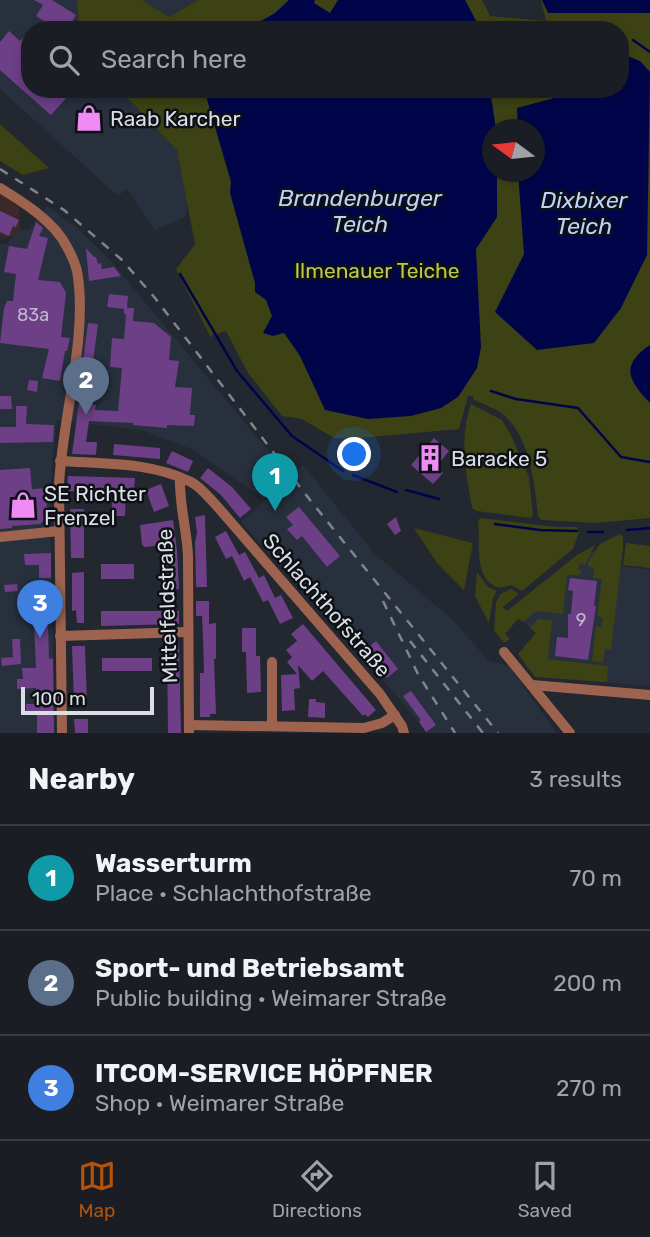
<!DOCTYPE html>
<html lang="en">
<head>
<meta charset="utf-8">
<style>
	:root { --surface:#1a1d24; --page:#272a31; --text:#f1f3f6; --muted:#9fa2a6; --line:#383b41; --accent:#b45309 }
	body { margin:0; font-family:Rubik,sans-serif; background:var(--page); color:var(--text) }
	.compass { position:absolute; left:482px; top:119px; width:63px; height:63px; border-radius:50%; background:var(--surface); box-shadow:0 4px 10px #0003; rotate:285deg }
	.scale { position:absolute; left:21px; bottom:18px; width:133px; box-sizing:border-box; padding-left:7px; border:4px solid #dbdfe5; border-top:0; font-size:19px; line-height:24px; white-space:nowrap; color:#dbdfe5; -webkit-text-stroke:5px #0d1014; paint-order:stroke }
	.you { position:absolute; left:355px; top:455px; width:24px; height:24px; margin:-18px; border:5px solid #fff; border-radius:50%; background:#1a73e8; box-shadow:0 0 0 10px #1a73e833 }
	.badge { display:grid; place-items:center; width:46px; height:46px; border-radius:50%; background:var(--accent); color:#fff; font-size:23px; font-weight:700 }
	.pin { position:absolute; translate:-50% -58px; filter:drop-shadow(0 2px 4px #0008) }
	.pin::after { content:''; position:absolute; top:37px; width:24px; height:21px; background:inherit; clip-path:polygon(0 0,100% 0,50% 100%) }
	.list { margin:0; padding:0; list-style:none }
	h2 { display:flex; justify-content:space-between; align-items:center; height:91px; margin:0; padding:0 28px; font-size:30px }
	h2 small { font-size:23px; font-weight:400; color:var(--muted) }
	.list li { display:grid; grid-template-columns:46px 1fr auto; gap:21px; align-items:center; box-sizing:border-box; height:105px; padding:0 28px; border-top:2px solid var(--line) }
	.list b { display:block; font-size:26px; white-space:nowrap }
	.list p { margin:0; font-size:23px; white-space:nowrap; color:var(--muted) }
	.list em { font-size:23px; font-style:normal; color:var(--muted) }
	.icon { flex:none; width:38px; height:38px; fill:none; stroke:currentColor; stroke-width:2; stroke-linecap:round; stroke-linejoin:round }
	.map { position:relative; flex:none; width:650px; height:733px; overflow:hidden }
	.search { position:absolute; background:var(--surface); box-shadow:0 4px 10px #0003; left:21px; right:21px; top:21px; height:77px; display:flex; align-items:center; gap:18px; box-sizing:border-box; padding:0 24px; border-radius:28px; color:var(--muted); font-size:26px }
	.sheet { height:406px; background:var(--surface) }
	nav { display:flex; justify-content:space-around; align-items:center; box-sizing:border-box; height:98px; border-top:2px solid var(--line); background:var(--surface); font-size:19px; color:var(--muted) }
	nav a { display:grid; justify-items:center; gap:4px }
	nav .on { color:var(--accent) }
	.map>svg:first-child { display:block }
	.built { fill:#28303e }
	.industrial { fill:#3c2829 }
	.green { fill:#3d4214; fill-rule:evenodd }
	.water { fill:#00054a }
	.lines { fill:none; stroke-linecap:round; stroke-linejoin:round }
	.stream { stroke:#00054a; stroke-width:2.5 }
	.building { fill:#6d3f87 }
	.minor { stroke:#9d634e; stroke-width:10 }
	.rail { stroke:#80858c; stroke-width:2.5; stroke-dasharray:9 9; stroke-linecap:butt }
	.labels { text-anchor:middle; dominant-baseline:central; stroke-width:5; stroke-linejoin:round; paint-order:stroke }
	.number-label { font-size:18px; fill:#c0b7ce }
	.poi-label { font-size:21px; fill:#dbdfe5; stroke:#0d1014; text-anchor:start }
	.park-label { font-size:21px; fill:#bbcb49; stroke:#0d1014 }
	.street-label { font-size:21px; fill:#dbdfe5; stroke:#0d1014 }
	.water-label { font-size:23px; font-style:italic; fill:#bdd3fb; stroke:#0d1014 }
</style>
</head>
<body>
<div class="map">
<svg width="650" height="733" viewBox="0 0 650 733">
	<rect width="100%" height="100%" fill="#222730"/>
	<g class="built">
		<polygon points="0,0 77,0 79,30 30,30 30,89 119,89 177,150 188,204 185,217 155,230 127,189 118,196 0,89"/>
		<polygon points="142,0 198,0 169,17"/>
		<polygon points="47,206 77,228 111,261 290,477 303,465 375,554 453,620 489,661 509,666 557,733 428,733 391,689 241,522 276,490 264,499 191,449 141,430 57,420 52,461 50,521 55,733 0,733 0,243 6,245 20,229 29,230"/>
		<polygon points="620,534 623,537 621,566 650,570 650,686 535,677 518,654 536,633 519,618 591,552 594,552 600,544"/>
	</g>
	<polygon class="industrial" points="0,192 19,207 20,229 14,236 6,238 0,236"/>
	<g class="green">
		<path d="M77,0H142L169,17L198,0H482L490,16L546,21L541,0H650V518L597,523L541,520L538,516C535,485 530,441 507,418C498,409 484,405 473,399V396H468L459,429L360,438H334L302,419L282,416L248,373L226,331L210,336L176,269L195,244L177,150L119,89H620V30H79ZM492,130H534V172H492Z"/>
		<polygon points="0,124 49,168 23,175 0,161"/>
		<path d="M471,404L502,420L511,435L529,477L533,515L530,518L477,511L472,508C466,474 459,438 471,404Z"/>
		<path d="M480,518L556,527H577L579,532L573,549L522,591L511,585L499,588C472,579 481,543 478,521Z"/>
		<polygon points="414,528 473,543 464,590 437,563"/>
		<polygon points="620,534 623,537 623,547 611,650 605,649 603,663 592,661 596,626 601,627 603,618 597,616 602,579 593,578 594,568 587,566 592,555 598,553 593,554 600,544"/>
		<polygon points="626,543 650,546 650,568 623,565"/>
		<polygon points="595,545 585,565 580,563 578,569 582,571 579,575 567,575 563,614 537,611 523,622 518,619 505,634 510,639 504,643 494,630 496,603 500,594 511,589 519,594 503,607 507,611 577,555"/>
		<polygon points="477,572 488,587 497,591 493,598 489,623 475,596"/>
		<polygon points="538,619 552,620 548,659 608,666 607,682 535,677 518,654 536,633 530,628"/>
	</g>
	<g class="water">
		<polygon points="289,0 315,0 314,3 330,13 338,0 465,0 481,30 224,30 234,21 247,29 275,13"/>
		<polygon points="542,0 650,0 650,13 548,13"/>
		<polygon points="620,53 640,61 650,72 647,255 621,308 594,343 537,350 495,312 524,254 518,172 534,172 534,130 518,129 517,108 554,98 559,89 620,89"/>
		<polygon points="204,89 490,89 496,129 492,130 492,172 497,172 497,217 476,249 481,347 477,368 458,397 441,408 411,416 368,419 325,410 300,356 284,333 273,336 263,333 272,316 266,300 255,292 255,283 230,193 231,182"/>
		<path d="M650,345V403C629,381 619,366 650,345Z"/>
	</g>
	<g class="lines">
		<g class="stream">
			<polyline points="590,28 590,30"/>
			<polyline points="633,40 650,52"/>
			<polyline points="180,274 237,371 292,436 343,471"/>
			<polyline points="491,391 516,399 578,408 621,457 650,462"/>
			<polyline points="353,475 397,492"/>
			<polyline points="406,490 439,499"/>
			<polyline points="495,524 540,530 577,531"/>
			<polyline points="627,530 650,528"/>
			<polyline points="588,532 603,532"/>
		</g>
	</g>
	<g class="building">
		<polygon points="34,0 52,0 76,15 67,30 59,30 36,16 43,5"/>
		<polygon points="30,30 30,89 74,89 51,115 0,70 0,42 9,31 20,41"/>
		<polygon points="0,211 19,220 16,227 13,226 9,236 0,232"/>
		<polygon points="36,222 43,228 39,236 48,238 38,280 60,282 66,293 61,337 70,338 67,351 65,351 60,381 42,378 49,349 0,343 4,308 7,301 13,301 16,274 4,272 9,246 27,249"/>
		<polygon points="86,248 94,257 96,257 98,264 101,263 102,269 114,267 121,276 89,281"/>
		<polygon points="109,294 128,296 127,308 134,308 133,321 154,323 171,337 169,360 179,361 175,387 192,388 190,415 195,415 194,426 167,425 167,428 133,425 133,423 89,421 86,442 97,442 96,455 72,454 79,402 96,405 95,410 118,411 122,368 110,367 112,338 124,339 126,314 124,314 124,309 107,307"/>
		<polygon points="88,323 98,324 90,385 80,384"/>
		<polygon points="29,380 38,381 37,392 27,390"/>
		<polygon points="0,396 11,396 12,409 0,409"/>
		<polygon points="16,406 27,406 26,424 54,425 53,442 0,443 0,427 16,427"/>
		<polygon points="434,438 449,451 436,467 443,473 433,484 411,465"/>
		<polygon points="114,444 160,448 160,459 113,455"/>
		<polygon points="172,451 193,461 188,472 166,463"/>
		<polygon points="30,468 32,489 46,488 47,509 43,510 44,520 40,524 12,526 12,528 0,529 0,470"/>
		<polygon points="208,468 232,487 251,509 240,518 221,495 200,478"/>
		<polygon points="68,476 135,478 134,491 126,490 125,516 111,516 113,490 93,488 93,492 67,491"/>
		<polygon points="161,484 169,506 154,512 146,490"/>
		<polygon points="299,507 340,556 327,567 302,536 297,540 287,529 293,525 286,517"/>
		<polygon points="70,509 84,509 84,558 71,558"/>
		<polygon points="205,515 207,587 196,587 195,542 197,533 195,517"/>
		<polygon points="396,517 401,531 395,535 387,524"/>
		<polygon points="173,520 177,550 179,589 165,590 164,560 166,560 164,545 145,547 142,545 140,525"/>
		<polygon points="226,531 239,555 245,552 259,578 264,575 275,598 281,595 293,618 280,624 268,600 263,602 250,577 244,581 232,556 226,559 215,537"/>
		<polygon points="51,553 51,578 39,578 39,565 25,565 24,554"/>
		<rect x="101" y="564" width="33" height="15"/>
		<polygon points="84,572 84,623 77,623 76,610 72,611 72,573"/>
		<polygon points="570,578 597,581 594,606 596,606 588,660 555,656 557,637 568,638 568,614 571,614 573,591 568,590"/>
		<polygon points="17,584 18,591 5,592 4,585"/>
		<polygon points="32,592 46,592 47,611 32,611"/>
		<polygon points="196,601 209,601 209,624 216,623 216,659 214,659 216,714 210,714 210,717 200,717 200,673 204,673 203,638 202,616 196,616"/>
		<polygon points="101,611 179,611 179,624 101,626"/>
		<polygon points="34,624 48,624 49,659 53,658 54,733 37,733 37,715 26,715 26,704 37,704 36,688 17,689 17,679 23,679 22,668 36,668"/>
		<polygon points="303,624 376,710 368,717 365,714 363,716 323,671 312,681 298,665 300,688 294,689 295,710 282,711 281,675 297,674 287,662 292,657 286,650 297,641 291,634"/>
		<polygon points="242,628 256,628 256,656 260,656 261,692 247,693 246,652 242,652"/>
		<polygon points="12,639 20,639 21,664 2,666 1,658 13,657"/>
		<polygon points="376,641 398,669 387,678 365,650"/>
		<polygon points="167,644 179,644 181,733 168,733"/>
		<polygon points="72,646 85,646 87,705 74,705"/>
		<rect x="102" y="658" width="50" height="13"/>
		<polygon points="411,691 436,725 426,732 419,722 421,720 403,696"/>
		<polygon points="309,699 316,699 316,702 325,703 325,718 308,717"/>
		<polygon points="74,719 88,719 88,733 75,733"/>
	</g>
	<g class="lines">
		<g class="minor">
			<path d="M0,188C23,202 55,222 67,247C72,256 77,268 78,277C87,340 62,420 59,485L62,733"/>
			<path d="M60,461C105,464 151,462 191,482C201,487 209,498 216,505L380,694L402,726L404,733"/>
			<path d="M180,478C179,504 187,530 188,556L189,733"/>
			<polyline points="0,537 59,531"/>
			<polyline points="60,636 188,632"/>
			<polyline points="504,652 570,733"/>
			<polyline points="272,662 272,726"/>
			<polyline points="532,685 650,695"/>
			<polyline points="190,725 364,728 382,723 395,715"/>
		</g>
		<g class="rail">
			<polyline points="0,169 64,210 122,260 155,298 310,500 498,733"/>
			<polyline points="383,601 418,674 455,733"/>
			<polyline points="410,641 483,733"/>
		</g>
	</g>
	<defs>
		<symbol id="shop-bare" viewBox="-9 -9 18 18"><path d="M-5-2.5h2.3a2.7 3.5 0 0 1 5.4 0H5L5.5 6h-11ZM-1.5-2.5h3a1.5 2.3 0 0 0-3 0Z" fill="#f08bf5" stroke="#0d1014" stroke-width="2.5" paint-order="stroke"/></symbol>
		<symbol id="building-bare" viewBox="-9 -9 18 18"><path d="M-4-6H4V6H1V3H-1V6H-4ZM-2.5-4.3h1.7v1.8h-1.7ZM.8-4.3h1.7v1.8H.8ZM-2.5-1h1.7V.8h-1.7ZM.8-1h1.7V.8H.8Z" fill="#f08bf5" stroke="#0d1014" stroke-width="2.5" paint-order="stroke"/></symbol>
	</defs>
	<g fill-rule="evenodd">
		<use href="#shop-bare" x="70" y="99" width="38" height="38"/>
		<use href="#building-bare" x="411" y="439" width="38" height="38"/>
		<use href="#shop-bare" x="4" y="486" width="38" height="38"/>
	</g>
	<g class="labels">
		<g class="number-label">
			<text x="33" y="315">83a</text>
			<text x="581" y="620">9</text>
		</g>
		<g class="poi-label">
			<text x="110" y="118">Raab Karcher</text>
			<text x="451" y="458">Baracke 5</text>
			<text x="44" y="493">SE Richter<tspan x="44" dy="24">Frenzel</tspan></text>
		</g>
		<g class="park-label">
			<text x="377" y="270">Ilmenauer Teiche</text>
		</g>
		<g class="street-label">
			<text transform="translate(327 605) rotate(49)">Schlachthofstraße</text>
			<text transform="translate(167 606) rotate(-92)">Mittelfeldstraße</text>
		</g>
		<g class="water-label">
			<text x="360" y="198">Brandenburger<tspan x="360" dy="26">Teich</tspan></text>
			<text x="584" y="200">Dixbixer<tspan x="584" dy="26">Teich</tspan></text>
		</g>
	</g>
</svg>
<svg class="compass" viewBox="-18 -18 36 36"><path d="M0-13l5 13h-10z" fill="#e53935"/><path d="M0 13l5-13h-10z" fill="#9fa2a6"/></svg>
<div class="scale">100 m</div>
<div class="you"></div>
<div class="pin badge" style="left:275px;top:511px;background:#0f9aa8">1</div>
<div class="pin badge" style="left:86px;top:415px;background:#5c6f8a">2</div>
<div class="pin badge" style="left:40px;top:638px;background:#3f7fe0">3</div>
<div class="search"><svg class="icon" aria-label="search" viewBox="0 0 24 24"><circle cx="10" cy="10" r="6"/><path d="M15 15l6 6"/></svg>Search here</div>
</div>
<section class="sheet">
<h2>Nearby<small>3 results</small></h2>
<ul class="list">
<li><span class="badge" style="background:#0f9aa8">1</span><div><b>Wasserturm</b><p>Place · Schlachthofstraße</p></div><em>70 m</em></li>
<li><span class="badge" style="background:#5c6f8a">2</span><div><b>Sport- und Betriebsamt</b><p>Public building · Weimarer Straße</p></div><em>200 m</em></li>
<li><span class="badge" style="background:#3f7fe0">3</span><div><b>ITCOM-SERVICE HÖPFNER</b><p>Shop · Weimarer Straße</p></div><em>270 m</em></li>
</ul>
</section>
<nav>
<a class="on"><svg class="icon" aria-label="map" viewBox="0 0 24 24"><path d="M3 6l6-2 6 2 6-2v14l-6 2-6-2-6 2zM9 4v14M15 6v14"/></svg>Map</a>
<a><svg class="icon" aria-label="directions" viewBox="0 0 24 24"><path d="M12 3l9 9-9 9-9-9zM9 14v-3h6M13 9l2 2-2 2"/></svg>Directions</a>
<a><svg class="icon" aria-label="saved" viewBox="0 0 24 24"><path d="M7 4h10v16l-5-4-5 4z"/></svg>Saved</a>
</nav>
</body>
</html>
